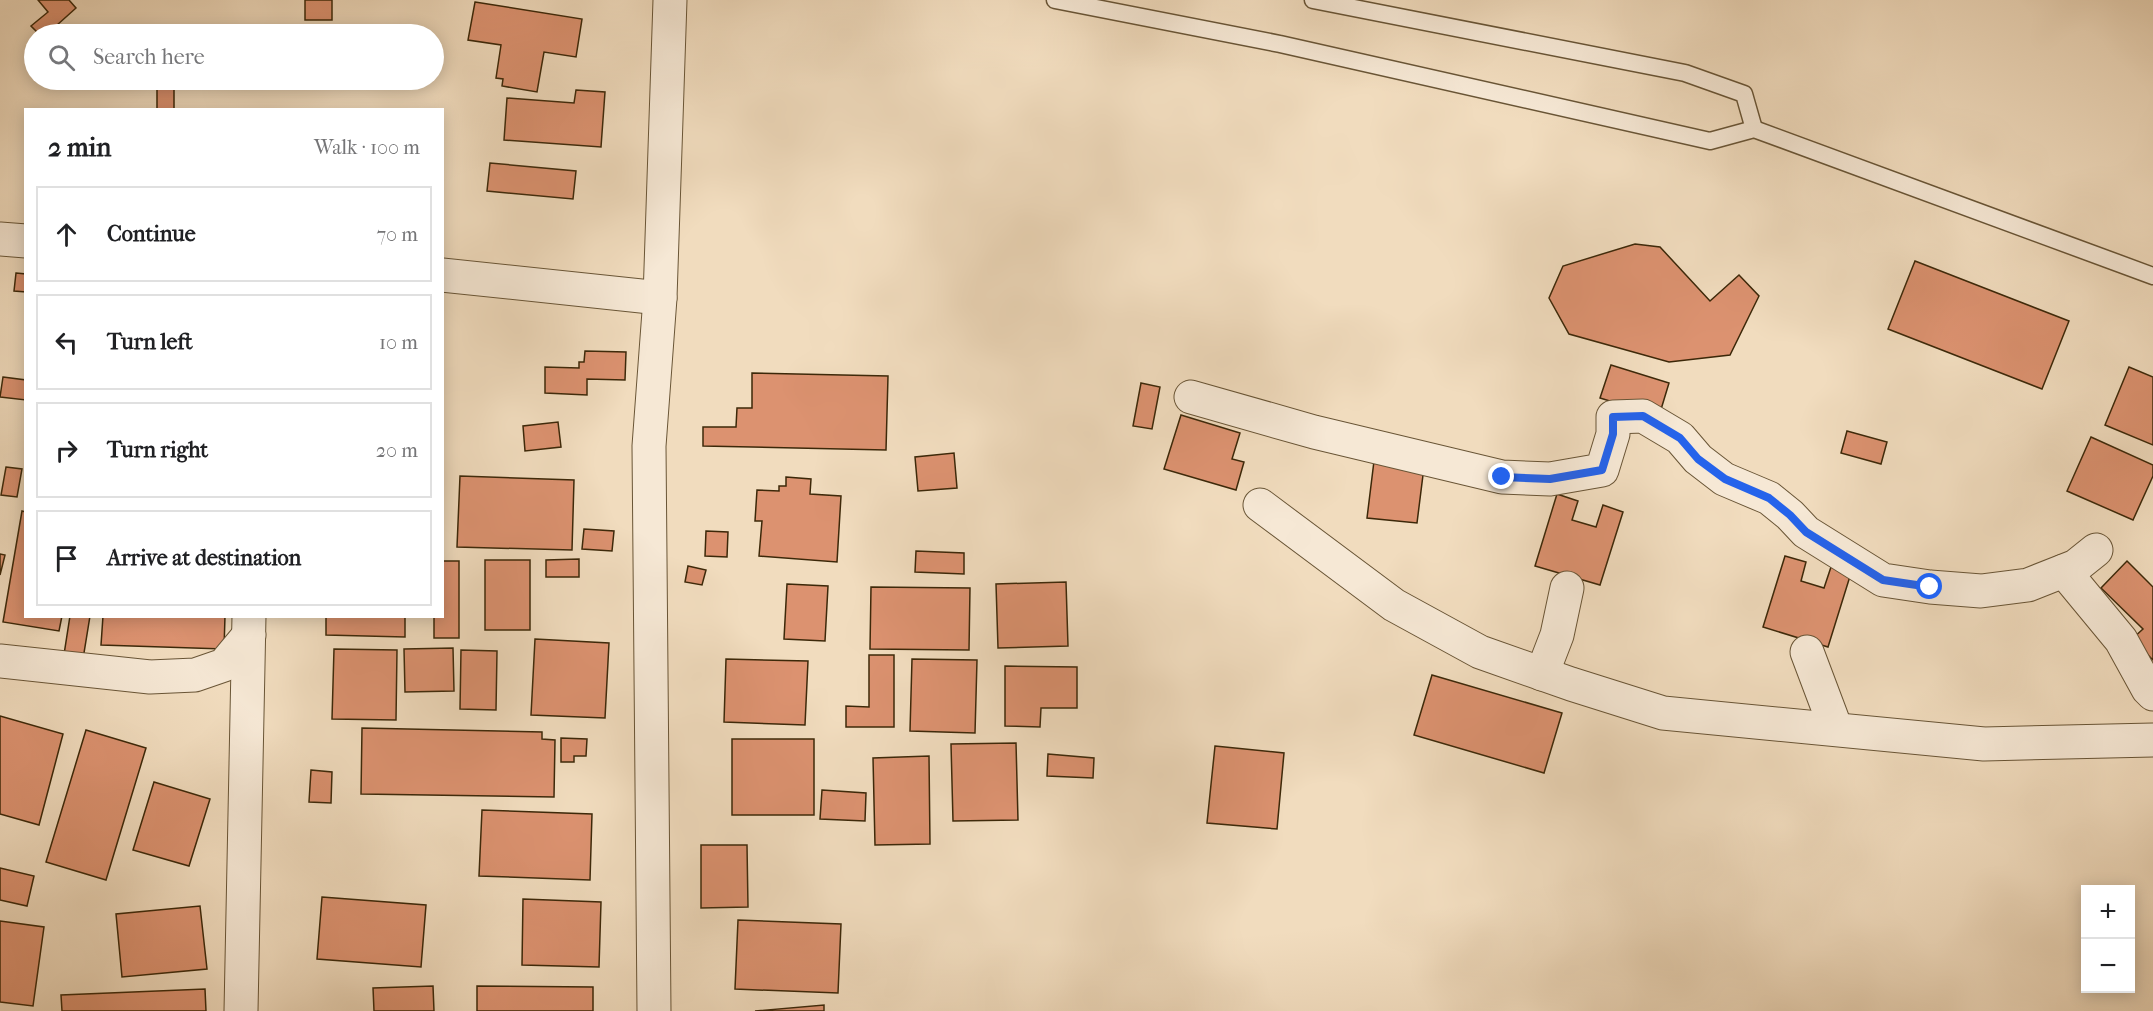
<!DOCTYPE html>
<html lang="en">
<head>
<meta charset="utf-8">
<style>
	:root { --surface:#fff; --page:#f6f6f6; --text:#202124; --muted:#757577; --line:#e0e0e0 }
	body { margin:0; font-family:"IM FELL French Canon",serif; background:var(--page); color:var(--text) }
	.controls { position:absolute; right:18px; bottom:18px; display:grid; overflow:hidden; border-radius:0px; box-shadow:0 3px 15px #0003 }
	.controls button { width:54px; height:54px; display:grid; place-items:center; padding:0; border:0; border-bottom:2px solid var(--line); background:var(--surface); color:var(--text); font:30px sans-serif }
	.stop { position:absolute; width:18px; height:18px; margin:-14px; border:4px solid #2563eb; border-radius:50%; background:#fff }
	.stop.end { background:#2563eb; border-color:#fff; box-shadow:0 2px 6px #0008 }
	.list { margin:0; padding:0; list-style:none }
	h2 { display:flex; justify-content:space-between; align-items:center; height:78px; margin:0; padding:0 24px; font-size:26px }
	h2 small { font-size:20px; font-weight:400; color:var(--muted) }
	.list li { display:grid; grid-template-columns:39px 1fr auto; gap:18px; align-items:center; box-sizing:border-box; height:96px; margin:0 12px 12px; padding:0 12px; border:2px solid var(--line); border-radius:0px }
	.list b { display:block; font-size:22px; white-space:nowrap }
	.list em { font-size:20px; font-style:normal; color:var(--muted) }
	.icon { flex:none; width:33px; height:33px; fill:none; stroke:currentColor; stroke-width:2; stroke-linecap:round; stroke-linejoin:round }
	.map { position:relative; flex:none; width:2153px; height:1011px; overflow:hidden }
	.search { position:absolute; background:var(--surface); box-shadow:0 3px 15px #0003; left:24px; top:24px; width:420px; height:66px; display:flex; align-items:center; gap:15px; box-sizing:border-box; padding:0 21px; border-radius:33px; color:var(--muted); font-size:22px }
	.panel { position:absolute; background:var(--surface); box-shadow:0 3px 15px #0003; left:24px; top:108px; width:420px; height:510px; border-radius:0px }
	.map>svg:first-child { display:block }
	.building { fill:#dc9270; stroke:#3c2809; stroke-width:1.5 }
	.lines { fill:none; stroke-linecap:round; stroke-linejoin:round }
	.service-casing { stroke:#695536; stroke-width:19 }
	.minor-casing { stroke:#695536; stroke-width:35 }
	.tertiary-casing { stroke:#695536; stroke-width:35 }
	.service { stroke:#f6e8d5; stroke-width:16 }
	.minor { stroke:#f6e8d5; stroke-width:33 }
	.tertiary { stroke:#f6e8d5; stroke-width:33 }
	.route { stroke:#2563eb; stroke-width:8 }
</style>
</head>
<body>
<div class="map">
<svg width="2153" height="1011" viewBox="0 0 2153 1011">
	<rect width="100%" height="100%" fill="#f1dcbe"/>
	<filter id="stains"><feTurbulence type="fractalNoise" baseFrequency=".00333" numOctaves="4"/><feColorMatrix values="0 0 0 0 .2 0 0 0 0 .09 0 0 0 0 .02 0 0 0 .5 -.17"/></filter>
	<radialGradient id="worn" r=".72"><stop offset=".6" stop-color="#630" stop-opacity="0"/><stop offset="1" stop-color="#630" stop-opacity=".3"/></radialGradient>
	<g class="building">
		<polygon points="38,0 69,0 76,8 47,34 39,34 31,26 48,12"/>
		<rect x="305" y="0" width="27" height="20"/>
		<polygon points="475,2 582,19 576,57 544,52 537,92 502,86 503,79 496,78 501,45 468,40"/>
		<polygon points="240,27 270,28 269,34 240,34"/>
		<polygon points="289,33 331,34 289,34"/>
		<rect x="157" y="80" width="17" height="30"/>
		<polygon points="576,90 605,92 601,147 504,140 507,98 574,103"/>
		<polygon points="490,163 576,171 573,199 487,191"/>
		<polygon points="1635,244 1660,247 1710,301 1739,275 1759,296 1730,355 1669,362 1569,334 1549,298 1563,266"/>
		<polygon points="1915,261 2069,321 2042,389 1888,329"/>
		<polygon points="16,273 26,274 26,292 14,291"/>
		<polygon points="585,351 626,352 625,380 587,379 587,395 545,393 545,367 579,368 579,362 584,362"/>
		<polygon points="1611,365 1669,383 1659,416 1600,398"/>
		<polygon points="2129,367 2153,377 2153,445 2105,425"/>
		<polygon points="752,373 888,376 886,450 703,446 703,427 736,427 737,408 752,408"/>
		<polygon points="3,377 26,380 26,400 0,397"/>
		<polygon points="1141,383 1160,387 1152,429 1133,426"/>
		<polygon points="1181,415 1240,433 1232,459 1244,462 1236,490 1164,469"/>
		<polygon points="558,422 561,447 525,451 523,426"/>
		<polygon points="1847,431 1887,442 1881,464 1841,453"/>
		<polygon points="2091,437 2153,465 2153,476 2133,520 2067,491"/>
		<polygon points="954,453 957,488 918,491 915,457"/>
		<polygon points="1374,461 1424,467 1417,523 1367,518"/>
		<polygon points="6,467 22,469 17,497 1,495"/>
		<polygon points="460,476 574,480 572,550 457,547"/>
		<polygon points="786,477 811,479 810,494 841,496 837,562 759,556 762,521 755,521 757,490 779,491 779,486 786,486"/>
		<polygon points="1557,494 1578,501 1572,520 1596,527 1603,505 1623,512 1600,585 1535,566"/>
		<polygon points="22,511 26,512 26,616 62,616 59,631 3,622"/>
		<polygon points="584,529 614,531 612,551 582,549"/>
		<polygon points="706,531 728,532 727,557 705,556"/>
		<polygon points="916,551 964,553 964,574 915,572"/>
		<polygon points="0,554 5,555 0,575"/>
		<polygon points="1785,556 1806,562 1801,581 1824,588 1831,567 1851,573 1828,647 1763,627"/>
		<polygon points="579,559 579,577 546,577 546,560"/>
		<rect x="485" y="560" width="45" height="70"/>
		<polygon points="442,561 459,561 459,638 434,638 434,616 442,616"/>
		<polygon points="2127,561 2153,587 2153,660 2132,639 2143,629 2101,588"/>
		<polygon points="688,566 706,570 702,585 685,582"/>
		<polygon points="1066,582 1068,646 998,648 996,584"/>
		<polygon points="787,584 828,586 825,641 784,639"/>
		<polygon points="871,587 970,588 969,650 870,649"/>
		<polygon points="70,616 90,616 82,665 63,661"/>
		<polygon points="103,616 225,616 224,649 101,645"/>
		<polygon points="326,616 405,616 405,637 326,635"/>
		<polygon points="535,639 609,643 605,718 531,715"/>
		<polygon points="453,648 454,691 405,692 404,649"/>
		<polygon points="334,649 397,650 396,720 332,719"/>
		<polygon points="461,650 497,651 496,710 460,709"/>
		<polygon points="869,655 894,655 894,727 846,727 846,706 869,707"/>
		<polygon points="726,659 808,661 805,725 724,722"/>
		<polygon points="912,659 977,660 975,733 910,731"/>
		<polygon points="1005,666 1077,667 1077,708 1041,708 1040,727 1005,726"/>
		<polygon points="1432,675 1562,713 1544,773 1414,735"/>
		<polygon points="0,716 63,734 39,825 0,814"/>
		<polygon points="362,728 542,732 542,739 555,740 554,797 361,794"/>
		<polygon points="86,730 146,748 106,880 46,862"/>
		<polygon points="561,738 587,739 586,756 574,756 574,762 561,762"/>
		<rect x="732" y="739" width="82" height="76"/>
		<polygon points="1016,743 1018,820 953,821 951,744"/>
		<polygon points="1215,746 1284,753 1277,829 1207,823"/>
		<polygon points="1048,754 1094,758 1093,778 1047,776"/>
		<polygon points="929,756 930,844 875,845 873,758"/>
		<polygon points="311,770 332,772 331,803 309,802"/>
		<polygon points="154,782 210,799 189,866 133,850"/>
		<polygon points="822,790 866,793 865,821 820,819"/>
		<polygon points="482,810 592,814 590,880 479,876"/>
		<polygon points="701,845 747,845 748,907 701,908"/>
		<polygon points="0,868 34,876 27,906 0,900"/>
		<polygon points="322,897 426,905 421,967 317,959"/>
		<polygon points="523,899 601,902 599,967 522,965"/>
		<polygon points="200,906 207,969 122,977 116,914"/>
		<polygon points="738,920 841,924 838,993 735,989"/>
		<polygon points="0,921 44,927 33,1006 0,1002"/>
		<polygon points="433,986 434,1011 374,1011 373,988"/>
		<polygon points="477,986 593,987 593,1011 477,1011"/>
		<polygon points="205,989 206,1011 62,1011 61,995"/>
		<polygon points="824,1005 824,1011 755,1011"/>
	</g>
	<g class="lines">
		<defs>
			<g id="service">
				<polyline points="1055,0 1280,44 1710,141 1754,129 2153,276"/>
				<polyline points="1313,0 1685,73 1744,94 1754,129"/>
			</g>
			<g id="minor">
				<polyline points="0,239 26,241"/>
				<polyline points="442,275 660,298"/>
				<polyline points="1191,397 1314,432 1502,477 1550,479 1602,470 1613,434 1613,417 1643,416 1680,438 1698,459 1724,479 1769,498 1790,515 1806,532 1883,580 1930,587 1981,591 2028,585 2076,566 2096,550"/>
				<polyline points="1260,505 1394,605 1480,652 1571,684 1663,713 1984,744 2153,740"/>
				<polyline points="2064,571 2121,640 2148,689 2153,694"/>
				<polyline points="1807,652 1836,729"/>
				<polyline points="0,661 150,677 195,675 224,665 249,635"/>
				<polyline points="1542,674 1557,635 1567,588"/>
				<polyline points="241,1011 249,616"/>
			</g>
			<polyline id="tertiary" points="654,1011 649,446 660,298 670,0"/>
		</defs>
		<use href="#service" class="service-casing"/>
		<use href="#minor" class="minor-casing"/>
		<use href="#tertiary" class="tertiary-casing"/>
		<use href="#service" class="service"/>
		<use href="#minor" class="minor"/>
		<use href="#tertiary" class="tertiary"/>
	</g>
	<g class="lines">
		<polyline class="route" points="1502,477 1550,479 1602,470 1613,434 1613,417 1643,416 1680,438 1698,459 1725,479 1769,498 1790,515 1806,532 1883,580 1930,587"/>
	</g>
	<rect width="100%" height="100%" filter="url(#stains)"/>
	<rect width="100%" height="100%" fill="url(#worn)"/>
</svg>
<div class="controls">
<button>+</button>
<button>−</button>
</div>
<div class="stop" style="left:1930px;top:587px"></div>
<div class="stop end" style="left:1502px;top:477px"></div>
<div class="search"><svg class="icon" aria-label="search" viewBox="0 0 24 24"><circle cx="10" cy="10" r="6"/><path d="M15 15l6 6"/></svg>Search here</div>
<section class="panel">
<h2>2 min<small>Walk · 100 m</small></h2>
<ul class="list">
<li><svg class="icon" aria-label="ahead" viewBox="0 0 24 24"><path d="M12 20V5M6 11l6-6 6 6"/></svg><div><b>Continue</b></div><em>70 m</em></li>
<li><svg class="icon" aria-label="left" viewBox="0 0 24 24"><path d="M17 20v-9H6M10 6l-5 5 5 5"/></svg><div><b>Turn left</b></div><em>10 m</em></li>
<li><svg class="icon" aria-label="right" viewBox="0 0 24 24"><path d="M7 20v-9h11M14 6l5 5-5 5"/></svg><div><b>Turn right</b></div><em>20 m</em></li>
<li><svg class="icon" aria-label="arrive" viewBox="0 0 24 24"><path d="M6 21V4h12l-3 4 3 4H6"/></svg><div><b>Arrive at destination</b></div></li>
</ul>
</section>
</div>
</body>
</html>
